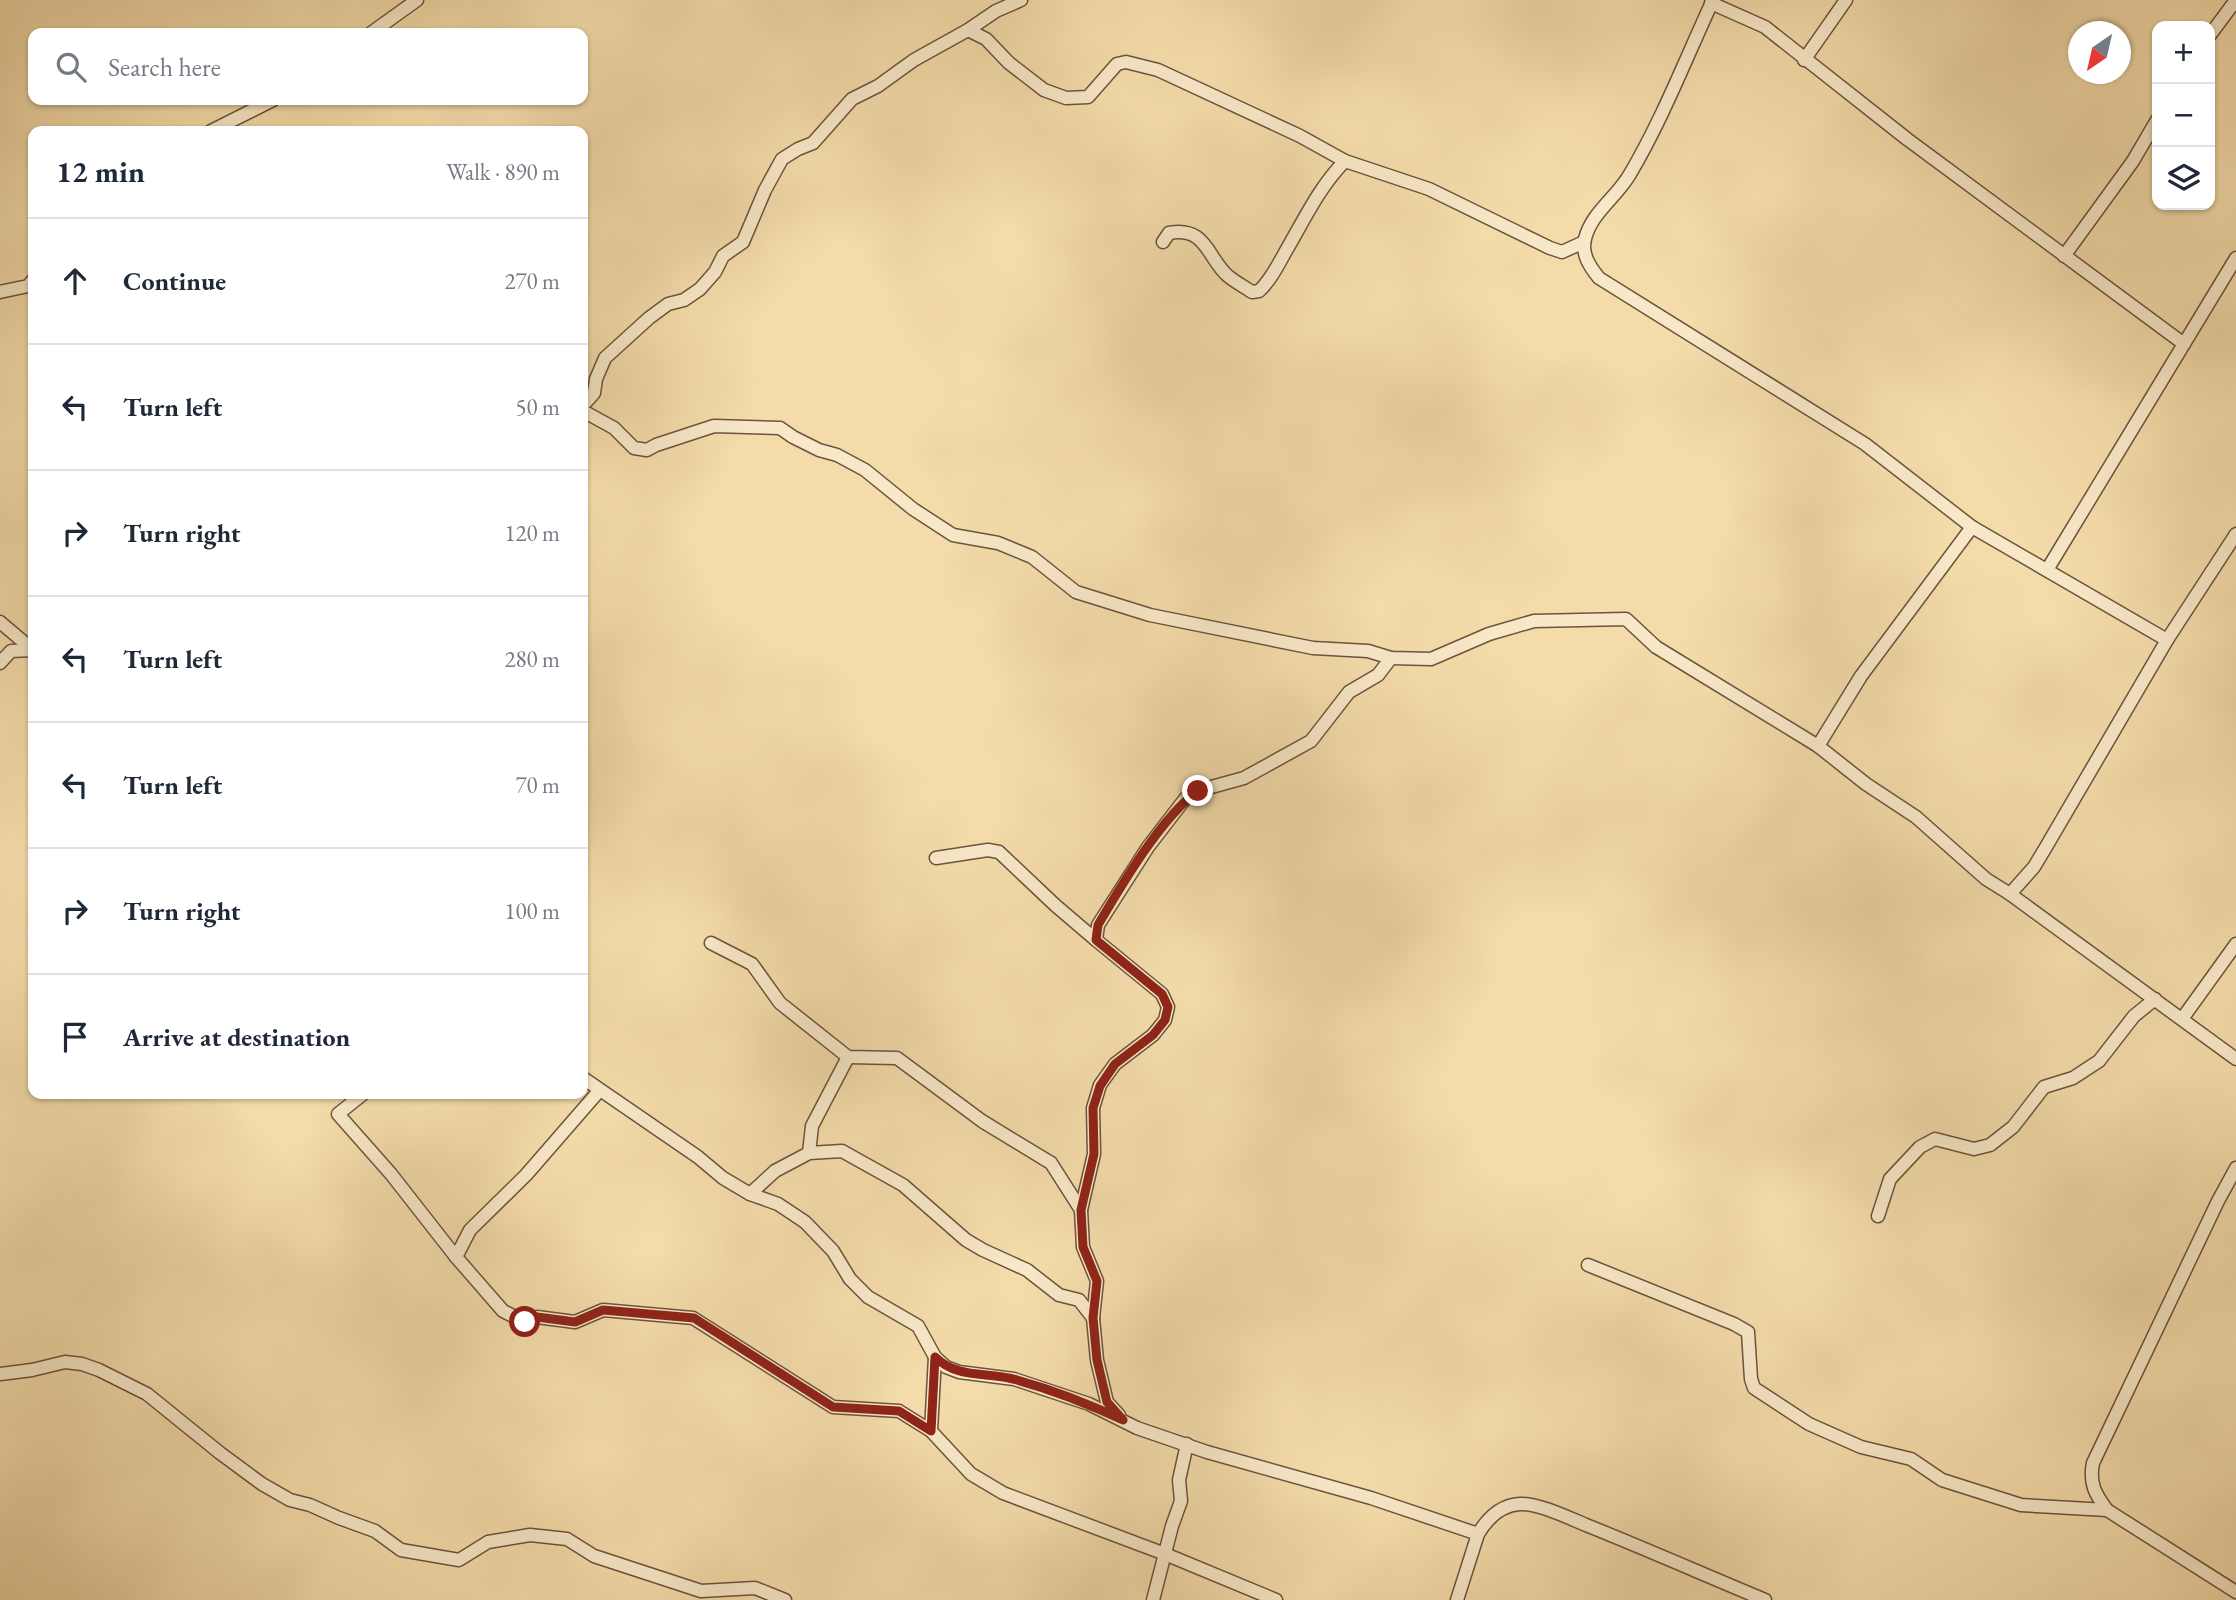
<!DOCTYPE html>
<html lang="en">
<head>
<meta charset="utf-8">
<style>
	:root { --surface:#fff; --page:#f6f6f7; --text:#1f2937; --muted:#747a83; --line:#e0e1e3 }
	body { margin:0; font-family:"EB Garamond",serif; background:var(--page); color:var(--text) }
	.controls { position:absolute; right:21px; top:21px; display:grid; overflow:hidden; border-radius:14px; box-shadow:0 2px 5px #0004 }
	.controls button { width:63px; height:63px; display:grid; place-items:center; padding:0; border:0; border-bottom:2px solid var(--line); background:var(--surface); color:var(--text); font:35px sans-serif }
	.compass { position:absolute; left:2068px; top:21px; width:63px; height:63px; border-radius:50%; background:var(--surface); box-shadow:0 2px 5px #0004; rotate:214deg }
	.stop { position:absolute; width:21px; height:21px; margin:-16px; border:5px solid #8f2418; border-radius:50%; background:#fff }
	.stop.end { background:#8f2418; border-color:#fff; box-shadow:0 2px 7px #0008 }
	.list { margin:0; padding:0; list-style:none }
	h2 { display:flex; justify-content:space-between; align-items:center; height:91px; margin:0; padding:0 28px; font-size:30px }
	h2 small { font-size:23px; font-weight:400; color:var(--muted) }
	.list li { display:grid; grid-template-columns:46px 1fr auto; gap:21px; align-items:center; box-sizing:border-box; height:126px; padding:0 28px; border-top:2px solid var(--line) }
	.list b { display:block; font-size:26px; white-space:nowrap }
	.list em { font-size:23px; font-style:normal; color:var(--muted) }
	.icon { flex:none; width:38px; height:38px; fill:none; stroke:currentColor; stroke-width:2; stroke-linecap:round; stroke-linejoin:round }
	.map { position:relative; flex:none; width:2236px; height:1600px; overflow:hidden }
	.search { position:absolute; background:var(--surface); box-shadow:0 2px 5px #0004; left:28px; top:28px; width:560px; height:77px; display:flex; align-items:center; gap:18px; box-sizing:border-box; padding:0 24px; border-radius:14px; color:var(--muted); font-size:26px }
	.panel { position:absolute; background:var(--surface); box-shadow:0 2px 5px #0004; left:28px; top:126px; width:560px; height:973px; border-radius:14px }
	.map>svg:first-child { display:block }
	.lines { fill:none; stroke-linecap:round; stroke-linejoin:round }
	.minor-casing { stroke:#6c533d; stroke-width:15 }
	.minor { stroke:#f8e8c8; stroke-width:12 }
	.route { stroke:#8f2418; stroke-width:9 }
</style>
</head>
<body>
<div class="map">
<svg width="2236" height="1600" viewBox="0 0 2236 1600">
	<rect width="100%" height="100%" fill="#f4dcaa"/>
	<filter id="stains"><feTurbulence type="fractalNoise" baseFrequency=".00286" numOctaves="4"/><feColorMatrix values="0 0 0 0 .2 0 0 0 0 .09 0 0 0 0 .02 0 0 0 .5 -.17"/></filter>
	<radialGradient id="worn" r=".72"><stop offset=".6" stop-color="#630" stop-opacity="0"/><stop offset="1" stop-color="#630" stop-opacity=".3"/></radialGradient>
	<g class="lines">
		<defs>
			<g id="minor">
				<path d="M1713,0C1686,58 1663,118 1630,174C1617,197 1591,213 1585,239C1581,254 1590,267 1599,278L1865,444L1972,527L1861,676L1818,746"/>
				<polyline points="1711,3 1765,27 1907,139 2184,344"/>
				<polyline points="968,30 986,39 1009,63 1044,90 1066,98 1088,97 1117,64 1126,62 1158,70 1300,136 1345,161 1429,189 1550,248 1562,252 1584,242"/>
				<polyline points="371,33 417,0"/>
				<polyline points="2210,35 2236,0"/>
				<polyline points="1804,60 1846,0"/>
				<polyline points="211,131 273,100"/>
				<path d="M1163,242L1169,233C1207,226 1207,258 1228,276C1235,282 1245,287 1252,292L1259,291C1271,280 1279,263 1287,249C1305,218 1320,186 1345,161"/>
				<polyline points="2064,256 2133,161 2157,120"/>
				<polyline points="0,292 28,286 33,280"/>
				<polyline points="583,401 586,402 594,393 596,379 605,358 649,318 668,304 684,300 700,289 715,272 723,256 743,242 765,190 782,159 798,149 813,143 852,99 878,86 914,60 968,30 996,11 1021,0"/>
				<polyline points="583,411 614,428 634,448 647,450 656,445 714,426 780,428 793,437 819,450 837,455 865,470 913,509 953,535 998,543 1032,557 1076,592 1150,615 1313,648 1368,651 1391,658 1431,659 1489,634 1534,621 1626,619 1656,647 1818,746 1866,784 1916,817 1986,879 2010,894 2236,1059"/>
				<polyline points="1972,527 2167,640"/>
				<polyline points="2047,570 2236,258"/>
				<polyline points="0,622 33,650"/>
				<polyline points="0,663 11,651 33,650"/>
				<polyline points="936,858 988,850 999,852 1055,905 1096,940"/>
				<polyline points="2010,894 2034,867 2046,847 2167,640 2236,534"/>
				<polyline points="711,943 752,964 780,1003 848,1057 897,1058 982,1121 1051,1163 1081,1210"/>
				<polyline points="2182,1019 2236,944"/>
				<path d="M583,1078L698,1157L723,1178L750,1194L778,1204L805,1222L833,1251L850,1279L868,1297L918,1326L935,1357L946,1367L959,1372L1014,1379L1089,1404L1137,1428L1207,1452L1371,1498L1478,1534C1487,1519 1501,1505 1520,1504C1538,1503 1569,1518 1586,1525C1646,1549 1705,1575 1765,1600"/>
				<polyline points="599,1091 526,1175 470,1230 456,1257 503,1311 525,1322 537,1317 575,1322 603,1310 693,1318 833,1407 899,1411 931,1431"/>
				<polyline points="363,1094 338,1114 391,1174 456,1257"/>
				<polyline points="809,1153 812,1126 848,1057"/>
				<path d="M2236,1168L2218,1201L2093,1463C2089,1483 2095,1494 2107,1510L2236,1592"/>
				<polyline points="750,1194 775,1171 809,1153 842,1151 903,1185 966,1240 983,1250 1027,1270 1059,1295 1079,1300 1093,1318"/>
				<polyline points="1878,1216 1890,1179 1920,1147 1935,1139 1974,1149 1990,1145 2013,1127 2044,1087 2073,1078 2099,1061 2134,1016 2155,999"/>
				<polyline points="1588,1265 1734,1324 1748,1332 1751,1379 1754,1388 1809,1424 1861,1447 1911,1459 1942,1480 2021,1505 2107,1510"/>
				<polyline points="935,1357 931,1431 971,1474 1003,1493 1165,1554 1276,1600"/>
				<polyline points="0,1374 32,1370 65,1362 82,1364 99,1370 147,1394 220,1453 262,1484 290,1500 310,1505 339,1518 375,1531 401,1550 459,1560 488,1542 530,1535 567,1539 594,1556 701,1591 755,1588 785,1600"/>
				<polyline points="1119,1415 1107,1402 1097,1360 1093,1318 1097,1281 1083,1247 1081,1210 1094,1154 1093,1108 1100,1085 1115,1064 1153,1035 1165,1020 1168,1007 1162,994 1096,940 1098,925 1148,847 1185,799 1197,791 1244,778 1311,741 1349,692 1378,675 1391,658"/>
				<polyline points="1153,1600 1172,1526 1181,1501 1179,1480 1187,1444"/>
				<polyline points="1457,1600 1478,1534"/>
			</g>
		</defs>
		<use href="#minor" class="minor-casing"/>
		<use href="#minor" class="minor"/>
	</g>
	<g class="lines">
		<path class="route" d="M525,1322L537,1317L575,1322L603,1310L694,1318L833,1407L899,1411L931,1431L935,1357C959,1380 987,1371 1017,1380C1053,1390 1089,1404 1123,1420L1107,1402L1097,1360L1093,1318L1097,1281L1083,1247L1081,1210L1094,1154L1093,1108L1100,1086L1115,1064L1153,1035L1165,1020L1168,1007L1162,994L1096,940L1098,925C1121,886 1162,816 1198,791"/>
	</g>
	<rect width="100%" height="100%" filter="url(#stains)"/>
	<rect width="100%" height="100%" fill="url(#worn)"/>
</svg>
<div class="controls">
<button>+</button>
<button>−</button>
<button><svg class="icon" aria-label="layers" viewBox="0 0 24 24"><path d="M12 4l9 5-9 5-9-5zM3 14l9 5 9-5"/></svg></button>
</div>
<svg class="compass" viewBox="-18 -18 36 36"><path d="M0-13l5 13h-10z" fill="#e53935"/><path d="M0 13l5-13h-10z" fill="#747a83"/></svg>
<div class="stop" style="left:525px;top:1322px"></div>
<div class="stop end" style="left:1198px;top:791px"></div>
<div class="search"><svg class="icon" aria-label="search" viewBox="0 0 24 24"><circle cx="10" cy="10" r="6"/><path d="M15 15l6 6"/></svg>Search here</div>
<section class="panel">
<h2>12 min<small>Walk · 890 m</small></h2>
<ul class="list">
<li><svg class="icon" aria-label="ahead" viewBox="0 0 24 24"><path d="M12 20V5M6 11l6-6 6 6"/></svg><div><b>Continue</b></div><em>270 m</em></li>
<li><svg class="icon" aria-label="left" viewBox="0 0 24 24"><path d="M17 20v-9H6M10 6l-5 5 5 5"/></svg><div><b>Turn left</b></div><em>50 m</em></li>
<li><svg class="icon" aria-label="right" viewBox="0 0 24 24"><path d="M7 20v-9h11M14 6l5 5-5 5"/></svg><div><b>Turn right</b></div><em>120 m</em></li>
<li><svg class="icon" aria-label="left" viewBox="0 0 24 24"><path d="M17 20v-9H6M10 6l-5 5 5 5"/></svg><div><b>Turn left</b></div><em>280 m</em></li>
<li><svg class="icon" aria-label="left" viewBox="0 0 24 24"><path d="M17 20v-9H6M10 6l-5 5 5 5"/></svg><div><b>Turn left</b></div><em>70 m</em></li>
<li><svg class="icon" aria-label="right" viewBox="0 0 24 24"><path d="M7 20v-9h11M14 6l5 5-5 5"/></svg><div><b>Turn right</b></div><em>100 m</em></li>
<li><svg class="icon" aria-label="arrive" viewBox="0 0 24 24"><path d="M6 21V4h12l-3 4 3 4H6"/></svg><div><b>Arrive at destination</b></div></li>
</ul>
</section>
</div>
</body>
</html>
